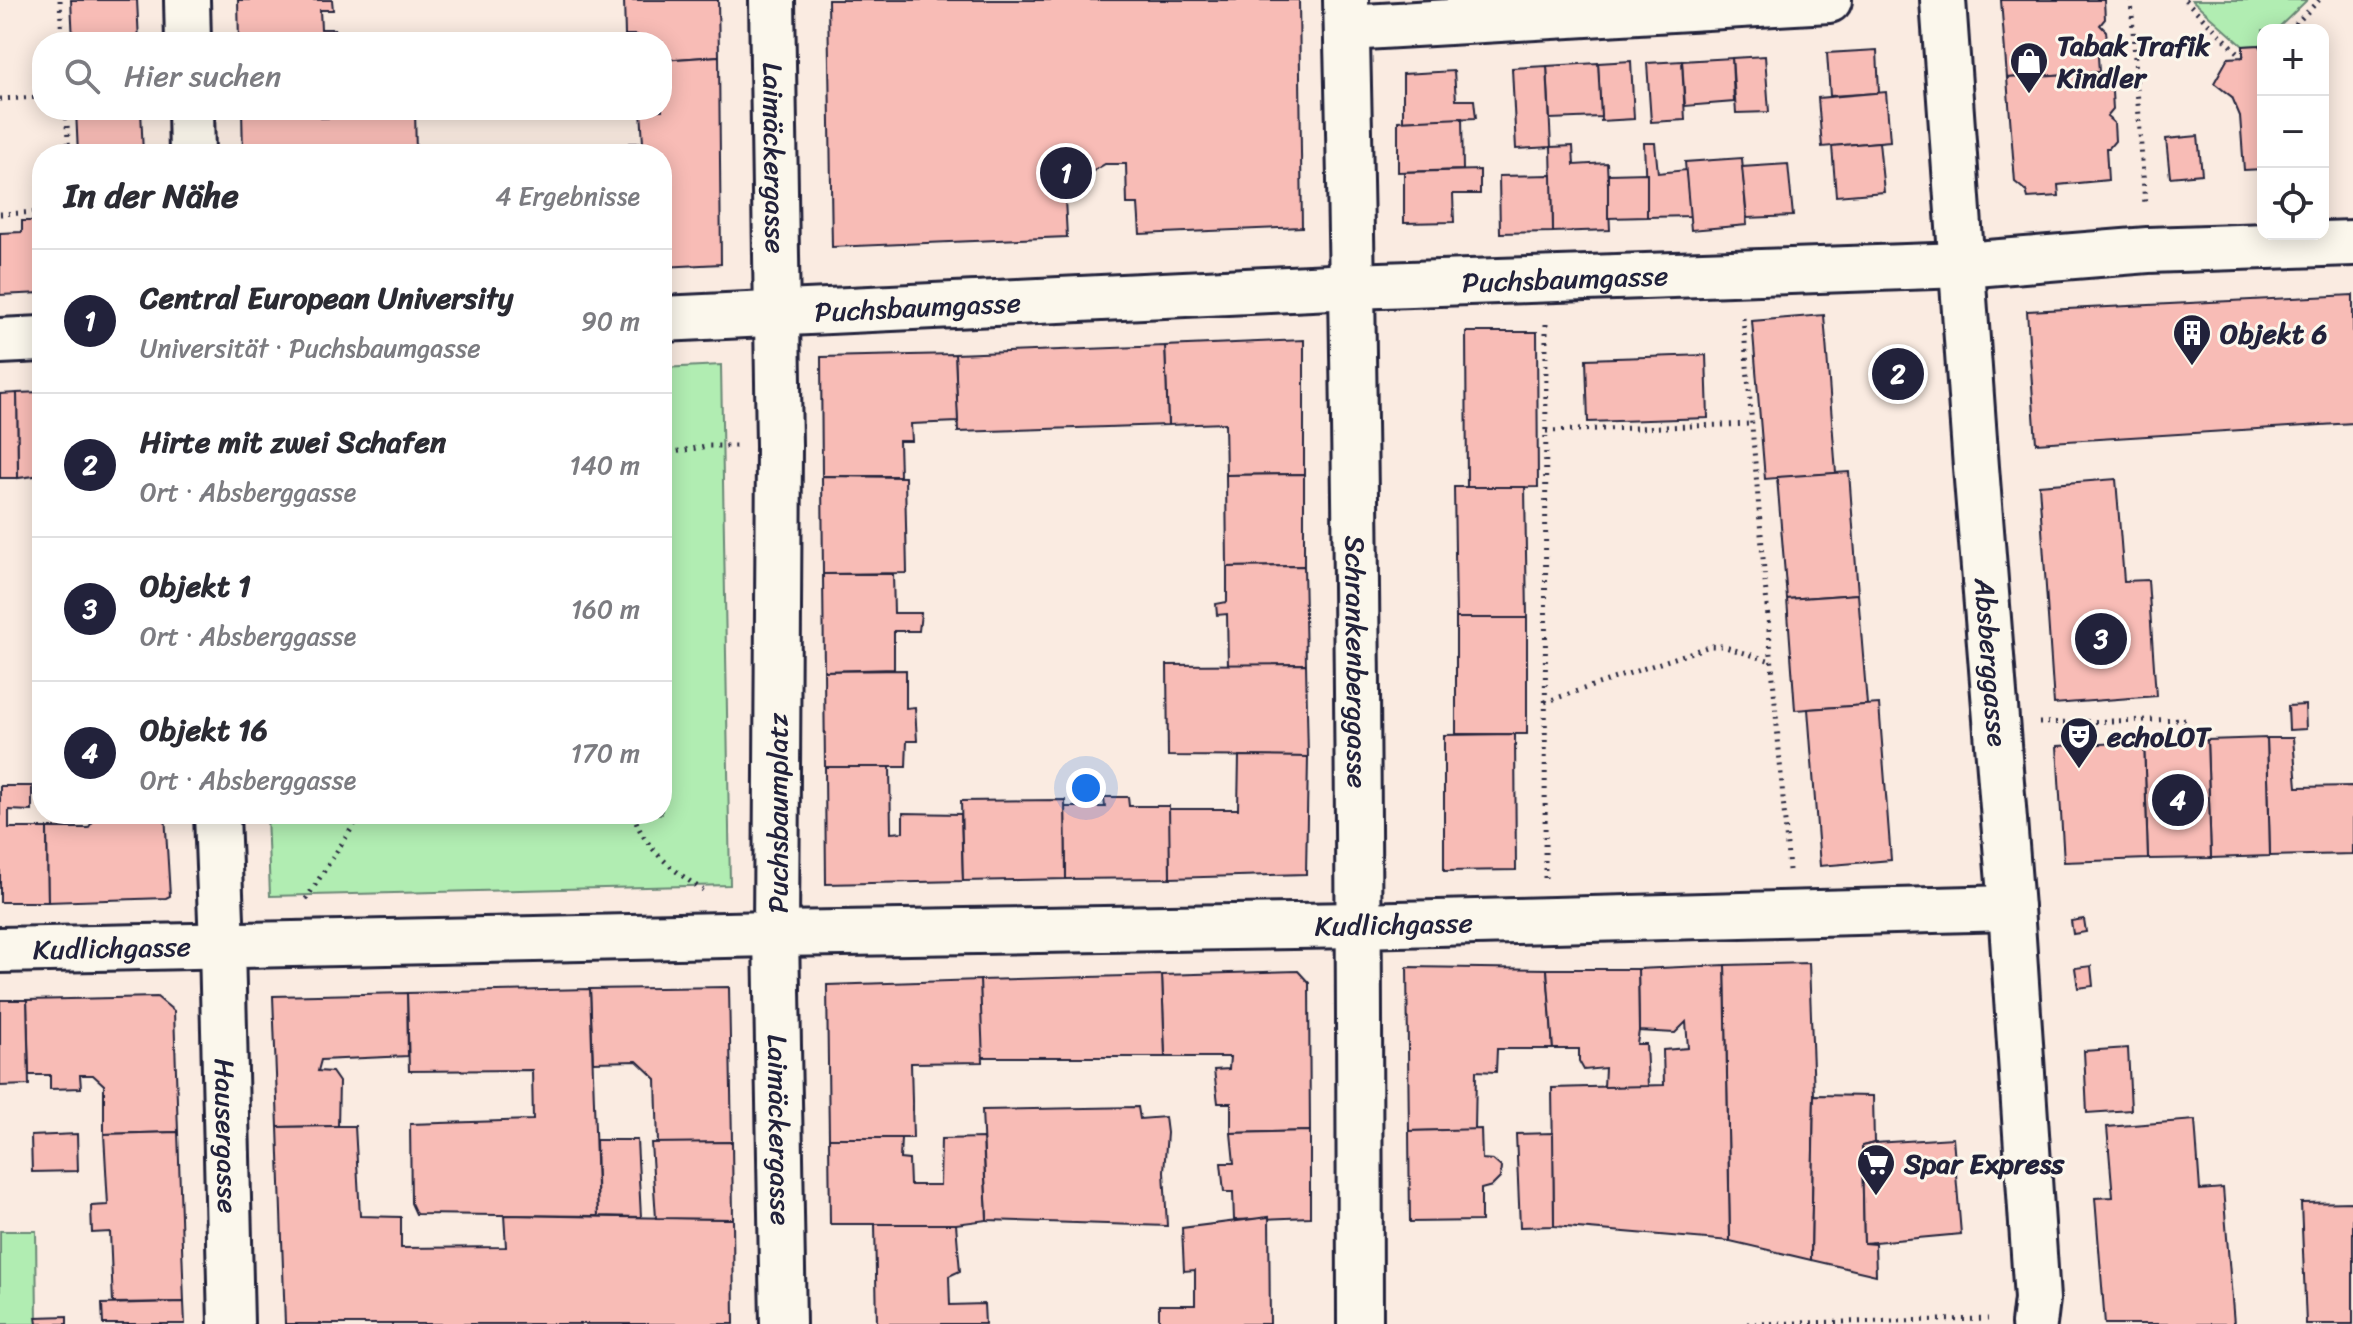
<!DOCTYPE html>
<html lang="de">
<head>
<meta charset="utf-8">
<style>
	:root { --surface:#fff; --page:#f7f7f7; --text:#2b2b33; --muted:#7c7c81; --line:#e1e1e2; --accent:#22223b }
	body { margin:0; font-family:Sriracha,sans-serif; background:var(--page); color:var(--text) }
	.controls { position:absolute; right:24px; top:24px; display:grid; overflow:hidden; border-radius:16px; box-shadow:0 4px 20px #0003 }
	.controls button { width:72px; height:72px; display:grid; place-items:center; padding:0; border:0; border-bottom:2px solid var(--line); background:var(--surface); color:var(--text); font:40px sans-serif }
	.you { position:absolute; left:1086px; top:788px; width:28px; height:28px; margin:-20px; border:6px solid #fff; border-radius:50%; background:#1a73e8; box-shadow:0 0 0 12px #1a73e833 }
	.badge { display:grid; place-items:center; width:52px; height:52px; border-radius:50%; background:var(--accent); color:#fff; font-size:26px; font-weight:700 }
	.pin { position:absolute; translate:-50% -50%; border:4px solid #fff; box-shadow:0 2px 8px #0006 }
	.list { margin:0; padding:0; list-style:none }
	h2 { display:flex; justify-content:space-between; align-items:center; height:104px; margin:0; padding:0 32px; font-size:34px }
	h2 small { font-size:26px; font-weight:400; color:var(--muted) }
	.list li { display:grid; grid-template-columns:52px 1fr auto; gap:24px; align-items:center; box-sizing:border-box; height:144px; padding:0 32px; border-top:2px solid var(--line) }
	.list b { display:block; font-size:30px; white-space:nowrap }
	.list p { margin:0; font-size:26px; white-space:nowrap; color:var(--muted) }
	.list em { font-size:26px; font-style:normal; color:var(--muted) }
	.icon { flex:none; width:44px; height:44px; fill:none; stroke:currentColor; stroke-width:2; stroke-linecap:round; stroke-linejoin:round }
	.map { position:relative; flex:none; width:2353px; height:1324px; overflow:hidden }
	.search { position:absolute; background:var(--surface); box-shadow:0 4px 20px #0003; left:32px; top:32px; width:640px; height:88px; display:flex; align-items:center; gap:20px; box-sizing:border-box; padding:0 28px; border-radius:32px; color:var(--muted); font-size:30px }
	.panel { position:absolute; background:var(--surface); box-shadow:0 4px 20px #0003; left:32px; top:144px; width:640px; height:680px; border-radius:32px }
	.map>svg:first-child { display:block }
	.green { fill:#b1edb2; stroke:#6a8876; stroke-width:2 }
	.building { fill:#f8bcb6; stroke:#22223b; stroke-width:2 }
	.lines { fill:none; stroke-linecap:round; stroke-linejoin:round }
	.minor-casing { stroke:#22223b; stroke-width:50 }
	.path { stroke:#22223b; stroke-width:5; stroke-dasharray:2 6; stroke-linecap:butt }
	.minor { stroke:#fbf7ec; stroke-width:44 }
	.labels { text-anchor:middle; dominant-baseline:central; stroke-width:6; stroke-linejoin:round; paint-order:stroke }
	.poi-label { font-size:28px; font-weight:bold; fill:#22223b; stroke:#fbf7ec; text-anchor:start }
	.street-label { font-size:28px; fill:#22223b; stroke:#fbf7ec }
</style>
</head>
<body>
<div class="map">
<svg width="2353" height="1324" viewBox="0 0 2353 1324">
	<rect width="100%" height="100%" fill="#faebe1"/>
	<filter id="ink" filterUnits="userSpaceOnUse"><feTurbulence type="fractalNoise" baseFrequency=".0125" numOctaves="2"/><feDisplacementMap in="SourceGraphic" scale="16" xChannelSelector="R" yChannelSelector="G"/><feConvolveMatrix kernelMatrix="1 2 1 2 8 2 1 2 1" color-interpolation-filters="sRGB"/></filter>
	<g filter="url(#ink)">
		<g class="green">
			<polygon points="2192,0 2307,0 2276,30 2263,30 2263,42 2260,45 2243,46"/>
			<polygon points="721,365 730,885 270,896 267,814 662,814 662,368"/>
			<polygon points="0,1231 36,1231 37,1324 0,1324"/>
		</g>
		<g class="building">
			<polygon points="71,0 137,0 139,42 73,42"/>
			<polygon points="238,0 332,0 333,10 320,10 321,29 335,29 335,42 239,42"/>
			<polygon points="624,0 718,0 719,56 662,60 662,42 636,42 636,35 625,35"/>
			<polygon points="828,0 1299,0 1302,227 1140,234 1138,204 1127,204 1126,164 1105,164 1082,178 1064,180 1067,237 832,247"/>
			<polygon points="2001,0 2104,0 2105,19 2100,25 2106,31 2108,49 2102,56 2098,56 2099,72 2007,78"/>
			<polygon points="2260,45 2263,52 2263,169 2244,170 2240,116 2232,97 2214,83 2228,58 2243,57 2243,46"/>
			<polygon points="1877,50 1879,93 1830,96 1827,53"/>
			<polygon points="719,56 721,264 662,267 662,154 629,154 629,143 643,143 641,110 662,110 662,60"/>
			<polygon points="1765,56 1769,112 1736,113 1732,58"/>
			<polygon points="1732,58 1734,102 1685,106 1682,61"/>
			<polygon points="1631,61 1634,119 1601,121 1598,63"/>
			<polygon points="1682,61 1685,120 1651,122 1647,63"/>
			<polygon points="1598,63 1601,117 1550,119 1547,66"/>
			<polygon points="1547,66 1551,147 1516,149 1512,68"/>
			<polygon points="1454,71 1456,100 1474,100 1476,118 1403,121 1403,74"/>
			<polygon points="2099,72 2100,84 2112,92 2113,110 2107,117 2114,123 2115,141 2109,148 2106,148 2108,180 2058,185 2059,196 2028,198 2026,191 2015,182 2007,78"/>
			<polygon points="1886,92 1890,141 1822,147 1818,98"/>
			<polygon points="76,110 141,110 143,154 78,154"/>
			<polygon points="242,110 320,110 321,118 382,116 382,110 415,110 416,154 243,154"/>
			<polygon points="1462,118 1463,170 1398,172 1398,121"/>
			<polygon points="2198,136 2202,174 2170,177 2166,139"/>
			<polygon points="1879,142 1884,192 1836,196 1832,146"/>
			<polygon points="1644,143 1655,143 1658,173 1686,170 1691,216 1647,217"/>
			<polygon points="1573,146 1574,165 1607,163 1610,230 1553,232 1551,147"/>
			<polygon points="1742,158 1747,225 1691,230 1685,162"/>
			<polygon points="1788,164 1793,216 1747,218 1742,167"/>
			<polygon points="1480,170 1480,194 1453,194 1454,222 1404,223 1404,172"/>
			<polygon points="1647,173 1647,217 1608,218 1608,174"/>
			<polygon points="1552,175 1553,232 1500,233 1499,176"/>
			<polygon points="22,221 42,221 42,293 0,295 0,233 22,232"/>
			<polygon points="2353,295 2353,423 2036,443 2027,311"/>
			<polygon points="1824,315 1836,473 1765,479 1752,321"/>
			<polygon points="1466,332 1537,332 1538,487 1467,488"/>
			<polygon points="1304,340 1304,474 1226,475 1225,423 1168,425 1165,346"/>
			<polygon points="1165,346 1168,425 958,432 955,354"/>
			<polygon points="955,354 958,422 911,424 912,441 899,441 900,476 822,476 821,357"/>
			<polygon points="1706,355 1708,418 1588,422 1586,359"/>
			<polygon points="42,392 42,475 18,478 17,393"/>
			<polygon points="17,393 18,478 0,478 0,394"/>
			<polygon points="1849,472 1858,594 1787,599 1777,477"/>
			<polygon points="1304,474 1304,566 1227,567 1226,475"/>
			<polygon points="822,476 905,477 907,573 823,574"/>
			<polygon points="2116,479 2124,581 2148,580 2156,696 2054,704 2039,485"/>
			<polygon points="1454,487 1525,487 1527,618 1456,618"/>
			<polygon points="1304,566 1306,664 1228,666 1227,614 1217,615 1216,604 1227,602 1227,567"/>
			<polygon points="823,574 893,574 894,613 921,613 919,631 894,631 894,669 824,671"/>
			<polygon points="1858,594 1867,705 1795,710 1787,599"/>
			<rect x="1456" y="618" width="71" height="116"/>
			<polygon points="1306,664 1308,757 1168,756 1167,665"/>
			<polygon points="906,670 906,708 915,707 917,741 907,741 906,767 825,767 824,671"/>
			<polygon points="1879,704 1891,860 1820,866 1808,709"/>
			<polygon points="2305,705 2306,729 2289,730 2288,706"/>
			<polygon points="1515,734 1516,870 1444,871 1444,735"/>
			<polygon points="2267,738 2293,738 2297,787 2353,786 2353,854 2270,856"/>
			<polygon points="2267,738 2270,856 2211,858 2207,740"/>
			<polygon points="2207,740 2211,858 2148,859 2144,742"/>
			<polygon points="2144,742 2148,859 2064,862 2057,746"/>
			<polygon points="1239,756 1308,757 1306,874 1170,878 1168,809 1238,809"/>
			<polygon points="825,767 890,767 891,833 903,832 903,813 961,814 963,881 826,884"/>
			<polygon points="0,786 32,786 32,811 9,810 9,828 47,828 48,902 0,902"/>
			<polygon points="1104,797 1128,797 1129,806 1169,806 1170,878 1066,879 1065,807 1105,807"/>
			<polygon points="1065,800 1066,879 963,881 961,801"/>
			<polygon points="93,814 165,814 170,896 166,898 48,902 47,828 88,828 94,820"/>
			<polygon points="2084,919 2086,932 2073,934 2071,921"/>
			<polygon points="1809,963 1814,1095 1811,1260 1730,1241 1725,965"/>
			<polygon points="1725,965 1730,1241 1554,1226 1552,1088 1664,1085 1663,1050 1688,1048 1686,1022 1675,1033 1639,1031 1638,969"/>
			<polygon points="2091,966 2093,986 2078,988 2075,968"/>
			<polygon points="1407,967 1547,969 1553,1049 1497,1049 1496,1072 1476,1071 1475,1130 1409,1131"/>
			<polygon points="1547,969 1638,969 1639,1031 1637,1044 1646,1044 1648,1086 1604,1087 1605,1068 1584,1070 1579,1061 1579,1049 1553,1049"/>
			<polygon points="1298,971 1309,983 1310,1131 1231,1133 1231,1103 1218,1103 1214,1070 1229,1069 1230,1057 1165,1057 1162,975"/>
			<polygon points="1162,975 1165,1057 981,1057 980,980"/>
			<polygon points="980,980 983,1062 911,1063 913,1138 829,1138 827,985"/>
			<polygon points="729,987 732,1142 658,1144 656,1079 637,1061 593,1062 590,989"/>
			<polygon points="590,989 598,1216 416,1214 411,1203 410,1124 533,1120 532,1070 409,1071 407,993"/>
			<polygon points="407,993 408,1056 321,1060 318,1071 332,1072 339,1082 338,1126 278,1127 273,996"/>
			<polygon points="157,997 174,1011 178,1132 104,1134 104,1085 93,1075 80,1075 81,1088 50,1089 50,1075 29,1075 27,1000"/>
			<polygon points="0,1000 27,1000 29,1085 0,1086"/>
			<polygon points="2128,1048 2131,1110 2087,1113 2084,1051"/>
			<polygon points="1814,1095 1873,1096 1874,1143 1862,1146 1864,1243 1875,1244 1876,1275 1811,1260"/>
			<polygon points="1138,1107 1140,1119 1165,1117 1167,1133 1164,1171 1167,1226 987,1220 982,1110"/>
			<polygon points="2195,1120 2200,1190 2223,1188 2234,1324 2105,1324 2095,1198 2113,1197 2107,1127"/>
			<polygon points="338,1126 355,1126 360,1216 401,1217 401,1248 506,1247 504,1215 733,1219 734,1324 285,1324 278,1127"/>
			<polygon points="1481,1129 1482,1159 1493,1160 1501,1167 1500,1178 1492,1186 1481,1189 1481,1221 1410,1222 1409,1131"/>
			<polygon points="1310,1131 1310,1217 1234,1220 1233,1192 1224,1192 1221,1163 1234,1163 1231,1133"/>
			<polygon points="178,1132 184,1302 113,1303 110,1232 92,1233 91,1206 108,1205 104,1134"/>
			<polygon points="1553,1133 1554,1226 1520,1227 1516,1134"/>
			<polygon points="77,1134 78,1171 32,1172 31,1136"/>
			<polygon points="829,1138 901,1138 900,1159 909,1160 910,1185 940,1185 941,1139 983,1138 987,1220 956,1224 830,1224"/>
			<polygon points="1953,1138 1961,1234 1864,1243 1862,1146 1874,1143"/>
			<polygon points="596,1140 637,1140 641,1217 598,1216"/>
			<polygon points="732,1142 733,1219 656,1218 651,1143"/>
			<polygon points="2353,1202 2353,1324 2306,1324 2301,1203"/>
			<polygon points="1269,1217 1270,1324 1159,1324 1159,1305 1195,1305 1195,1270 1184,1271 1182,1228"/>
			<polygon points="875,1224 956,1224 960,1271 949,1276 950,1305 984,1304 985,1324 877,1324"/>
			<polygon points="184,1302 185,1324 103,1324 102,1304"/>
			<polygon points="67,1316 67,1324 37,1324 36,1317"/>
		</g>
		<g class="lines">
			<defs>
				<g id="minor">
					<polyline points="187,0 188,42"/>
					<path id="s1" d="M772,0L779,446L776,934L783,1324"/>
					<path id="s2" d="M1346,0C1357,441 1359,883 1360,1324"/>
					<path id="s3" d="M1943,0L1976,467L2011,908L2037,1299L2034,1324"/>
					<polyline points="1347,28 1829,0"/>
					<polyline points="191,110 192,154"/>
					<path id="s4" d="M662,319L1352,286L1963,265L2148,250L2353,243"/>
					<polyline points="0,341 42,339"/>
					<path id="s5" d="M217,814L222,946L231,1324"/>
					<path id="s6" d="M0,950L776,934L1359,925L2011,908"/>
				</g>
			</defs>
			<use href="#minor" class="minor-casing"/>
			<g class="path">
				<polyline points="60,0 62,42"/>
				<polyline points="2131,0 2145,205"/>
				<polyline points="2185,0 2243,57"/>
				<polyline points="2290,30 2319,0"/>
				<polyline points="0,99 42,97"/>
				<polyline points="66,110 69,154"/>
				<polyline points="0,214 42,212"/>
				<polyline points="1743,318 1789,870"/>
				<polyline points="1546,431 1751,424"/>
				<polyline points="662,454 708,446 736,446"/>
				<polyline points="1545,702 1710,646 1722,646 1771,661"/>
				<polyline points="2039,723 2186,719"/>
				<path d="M634,814C641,846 676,873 703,890"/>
				<polyline points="1545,878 1546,324"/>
				<polyline points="306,899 361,814"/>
				<polyline points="1747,1324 1988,1319"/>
			</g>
			<use href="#minor" class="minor"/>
		</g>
	</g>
	<defs>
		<symbol id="shop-pin" viewBox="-11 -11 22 30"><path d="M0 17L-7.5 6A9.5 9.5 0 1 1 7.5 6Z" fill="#22223b" stroke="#fbf7ec"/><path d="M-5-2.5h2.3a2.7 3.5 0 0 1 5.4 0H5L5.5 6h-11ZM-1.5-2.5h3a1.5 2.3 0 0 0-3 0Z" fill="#fff"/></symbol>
		<symbol id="building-pin" viewBox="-11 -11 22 30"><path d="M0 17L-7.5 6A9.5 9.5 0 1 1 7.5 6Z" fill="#22223b" stroke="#fbf7ec"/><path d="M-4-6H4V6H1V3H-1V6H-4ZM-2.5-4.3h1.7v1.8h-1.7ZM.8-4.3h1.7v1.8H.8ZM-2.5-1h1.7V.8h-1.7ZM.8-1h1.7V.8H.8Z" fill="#fff"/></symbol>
		<symbol id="theatre-pin" viewBox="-11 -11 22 30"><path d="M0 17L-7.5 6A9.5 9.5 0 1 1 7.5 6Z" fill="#22223b" stroke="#fbf7ec"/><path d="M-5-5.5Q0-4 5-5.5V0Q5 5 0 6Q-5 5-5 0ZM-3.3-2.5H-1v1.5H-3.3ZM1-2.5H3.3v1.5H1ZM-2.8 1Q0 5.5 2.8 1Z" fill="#fff"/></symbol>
		<symbol id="supermarket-pin" viewBox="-11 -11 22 30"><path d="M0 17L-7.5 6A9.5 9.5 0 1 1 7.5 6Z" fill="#22223b" stroke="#fbf7ec"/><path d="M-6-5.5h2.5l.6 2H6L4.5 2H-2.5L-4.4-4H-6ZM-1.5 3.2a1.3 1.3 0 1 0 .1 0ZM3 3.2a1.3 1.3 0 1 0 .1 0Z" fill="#fff"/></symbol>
	</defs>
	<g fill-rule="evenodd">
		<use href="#shop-pin" x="2007" y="39" width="44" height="60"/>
		<use href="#building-pin" x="2170" y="311" width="44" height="60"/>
		<use href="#theatre-pin" x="2057" y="714" width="44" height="60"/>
		<use href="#supermarket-pin" x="1854" y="1141" width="44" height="60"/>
	</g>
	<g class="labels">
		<g class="poi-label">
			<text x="2057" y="45">Tabak Trafik<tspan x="2057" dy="32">Kindler</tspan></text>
			<text x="2220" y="333">Objekt 6</text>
			<text x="2107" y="736">echoLOT</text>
			<text x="1904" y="1163">Spar Express</text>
		</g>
		<g class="street-label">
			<text stroke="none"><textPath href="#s1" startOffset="158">Laimäckergasse</textPath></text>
			<text stroke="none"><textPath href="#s4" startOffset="904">Puchsbaumgasse</textPath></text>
			<text stroke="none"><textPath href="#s4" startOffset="256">Puchsbaumgasse</textPath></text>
			<text stroke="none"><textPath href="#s2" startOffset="662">Schrankenberggasse</textPath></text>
			<text stroke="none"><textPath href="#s3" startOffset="664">Absberggasse</textPath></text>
			<text transform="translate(777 813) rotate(-90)">Puchsbaumplatz</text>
			<text stroke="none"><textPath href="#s6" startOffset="1394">Kudlichgasse</textPath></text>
			<text stroke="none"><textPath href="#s6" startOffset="112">Kudlichgasse</textPath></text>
			<text stroke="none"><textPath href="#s1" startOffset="1130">Laimäckergasse</textPath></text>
			<text stroke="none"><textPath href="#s5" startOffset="322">Hausergasse</textPath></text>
		</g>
	</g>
</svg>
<div class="controls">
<button>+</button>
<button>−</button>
<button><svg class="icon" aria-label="locate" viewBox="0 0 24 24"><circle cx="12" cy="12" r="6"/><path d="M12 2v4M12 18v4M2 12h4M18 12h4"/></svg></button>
</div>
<div class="you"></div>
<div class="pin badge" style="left:1066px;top:173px">1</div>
<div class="pin badge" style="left:1898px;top:374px">2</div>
<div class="pin badge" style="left:2101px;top:639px">3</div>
<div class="pin badge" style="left:2178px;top:800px">4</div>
<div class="search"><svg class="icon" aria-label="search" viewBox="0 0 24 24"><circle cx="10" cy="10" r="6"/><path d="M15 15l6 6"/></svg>Hier suchen</div>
<section class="panel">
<h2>In der Nähe<small>4 Ergebnisse</small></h2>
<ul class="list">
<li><span class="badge">1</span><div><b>Central European University</b><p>Universität · Puchsbaumgasse</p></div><em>90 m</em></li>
<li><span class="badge">2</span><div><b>Hirte mit zwei Schafen</b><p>Ort · Absberggasse</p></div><em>140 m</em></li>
<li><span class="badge">3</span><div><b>Objekt 1</b><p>Ort · Absberggasse</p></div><em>160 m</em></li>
<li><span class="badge">4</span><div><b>Objekt 16</b><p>Ort · Absberggasse</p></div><em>170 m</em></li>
</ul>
</section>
</div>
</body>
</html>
